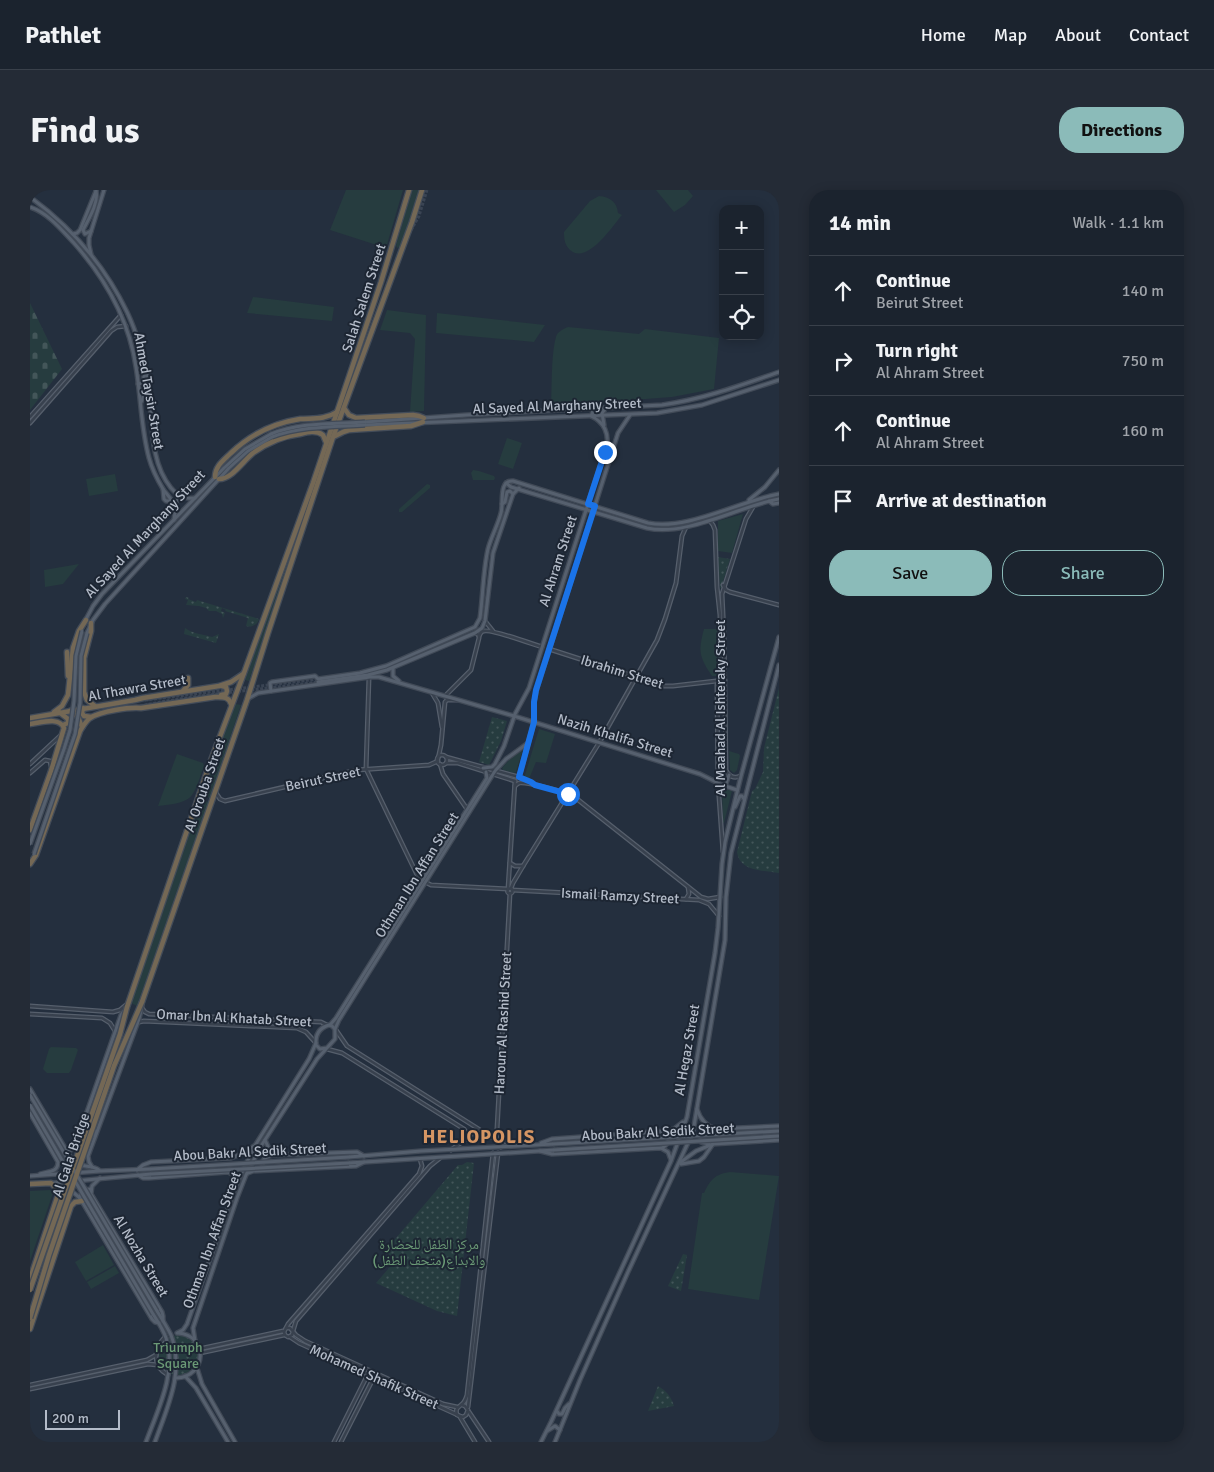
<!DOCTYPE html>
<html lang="en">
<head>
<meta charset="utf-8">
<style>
	:root { --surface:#1b232e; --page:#242b36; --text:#f1f3f6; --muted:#a0a4aa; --line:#39404a; --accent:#8bbbb9 }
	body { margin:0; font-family:Signika,"Noto Naskh Arabic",sans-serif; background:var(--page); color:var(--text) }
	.controls { position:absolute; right:15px; top:15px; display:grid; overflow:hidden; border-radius:10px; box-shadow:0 2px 12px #0003 }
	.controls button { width:45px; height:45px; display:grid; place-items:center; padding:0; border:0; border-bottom:1px solid var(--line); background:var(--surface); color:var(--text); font:25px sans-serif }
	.scale { position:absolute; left:15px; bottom:12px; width:75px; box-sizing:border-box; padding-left:5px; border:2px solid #b4bcc9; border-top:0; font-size:14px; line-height:18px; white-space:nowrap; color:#b4bcc9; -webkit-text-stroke:4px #1d2633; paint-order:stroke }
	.stop { position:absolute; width:15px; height:15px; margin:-11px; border:4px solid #1a73e8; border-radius:50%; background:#fff }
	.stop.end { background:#1a73e8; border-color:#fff; box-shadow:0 1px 5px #0008 }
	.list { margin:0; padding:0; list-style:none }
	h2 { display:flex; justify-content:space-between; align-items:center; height:65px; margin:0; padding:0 20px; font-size:21px }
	h2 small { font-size:16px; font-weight:400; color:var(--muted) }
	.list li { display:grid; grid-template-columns:32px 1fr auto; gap:15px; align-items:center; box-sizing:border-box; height:70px; padding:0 20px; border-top:1px solid var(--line) }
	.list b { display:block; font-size:19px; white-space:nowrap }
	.list p { margin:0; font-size:16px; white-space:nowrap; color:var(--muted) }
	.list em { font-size:16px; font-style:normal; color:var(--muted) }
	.actions { display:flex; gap:10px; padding:15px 20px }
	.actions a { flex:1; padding:11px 0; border:1px solid var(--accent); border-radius:20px; text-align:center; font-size:18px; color:var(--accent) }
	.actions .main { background:var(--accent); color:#111 }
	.icon { flex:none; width:28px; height:28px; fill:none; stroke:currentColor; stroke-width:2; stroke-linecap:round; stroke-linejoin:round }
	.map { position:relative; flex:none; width:749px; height:1252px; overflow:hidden; border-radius:20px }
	header { display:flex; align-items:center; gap:30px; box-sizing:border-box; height:70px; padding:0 25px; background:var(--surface); border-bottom:1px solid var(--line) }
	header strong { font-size:24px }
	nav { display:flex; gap:28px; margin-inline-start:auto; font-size:18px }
	.intro { display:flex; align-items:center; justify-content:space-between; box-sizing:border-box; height:120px; padding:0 30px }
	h1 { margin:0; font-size:35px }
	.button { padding:12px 22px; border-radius:20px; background:var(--accent); color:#111; font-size:18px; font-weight:700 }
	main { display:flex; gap:30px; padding:0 30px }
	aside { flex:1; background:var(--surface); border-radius:20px; box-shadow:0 2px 12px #0003 }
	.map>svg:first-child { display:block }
	.grass { fill:#263c3f }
	.cemetery { fill:url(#cemetery-stones) }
	.park { fill:url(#park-dots) }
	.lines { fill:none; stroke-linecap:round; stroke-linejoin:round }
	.major-tunnel { stroke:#3a4453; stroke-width:3; stroke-dasharray:3 1.5; stroke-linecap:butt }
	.minor-casing { stroke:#565f6c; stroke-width:5 }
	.major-casing { stroke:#414a57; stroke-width:5.5 }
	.highway-casing { stroke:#434c59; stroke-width:7 }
	.minor { stroke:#38414e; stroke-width:2.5 }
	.major { stroke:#56606e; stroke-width:3 }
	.highway { stroke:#746855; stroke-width:4.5 }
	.major-bridge-casing { stroke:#414a57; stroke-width:5.5; stroke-linecap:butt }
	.highway-bridge-casing { stroke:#434c59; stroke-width:7; stroke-linecap:butt }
	.major-bridge { stroke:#56606e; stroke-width:3 }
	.highway-bridge { stroke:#746855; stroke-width:4.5 }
	.route { stroke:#1a73e8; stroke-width:6 }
	.labels { text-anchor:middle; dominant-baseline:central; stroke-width:4; stroke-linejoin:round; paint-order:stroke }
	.street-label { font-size:14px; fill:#b4bcc9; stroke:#1d2633 }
	.park-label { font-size:14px; fill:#6b9a76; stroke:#1d2633 }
	.district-label { font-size:19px; font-weight:bold; letter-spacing:1px; fill:#d59563; stroke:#1d2633 }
</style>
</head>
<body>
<header>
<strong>Pathlet</strong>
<nav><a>Home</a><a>Map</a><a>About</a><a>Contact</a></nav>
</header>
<div class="intro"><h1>Find us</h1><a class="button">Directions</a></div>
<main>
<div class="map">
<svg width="749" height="1252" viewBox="0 0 749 1252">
	<defs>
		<pattern id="cemetery-stones" width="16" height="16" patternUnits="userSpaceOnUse" patternTransform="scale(1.25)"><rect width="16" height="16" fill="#263c3f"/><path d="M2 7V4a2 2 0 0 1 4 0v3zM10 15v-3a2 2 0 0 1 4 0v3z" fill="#435659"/></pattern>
		<pattern id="park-dots" width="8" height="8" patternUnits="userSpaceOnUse" patternTransform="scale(1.25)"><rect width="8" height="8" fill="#263c3f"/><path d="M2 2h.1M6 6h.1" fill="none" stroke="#435659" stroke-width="1.8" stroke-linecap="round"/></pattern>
	</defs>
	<rect width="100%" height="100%" fill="#242f3e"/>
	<g class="grass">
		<polygon points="316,0 373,0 356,58 300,40"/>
		<path d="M382,0H389C384,19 378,38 370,57L367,58L366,55Z"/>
		<polygon points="626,0 658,0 663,6 655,15 644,22"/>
		<path d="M569,6C580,7 587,12 588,23L592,25C582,37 557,75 540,60C535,55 534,50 534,42L560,11Z"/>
		<polygon points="223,107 304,117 302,131 217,123"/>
		<polygon points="357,120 396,125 394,221 380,222 385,149 380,143 350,140"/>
		<polygon points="407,123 515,135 504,152 406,143"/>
		<path d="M538,137L609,144L615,139L689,148L684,199L642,207L521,216C522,198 521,164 526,147C527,142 533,139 538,137Z"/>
		<polygon points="477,248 492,253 483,279 468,274"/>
		<polygon points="443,280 449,281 464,286 465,288 464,290 443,290 441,283"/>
		<polygon points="85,284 88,301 59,306 56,289"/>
		<polygon points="397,294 400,295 400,298 372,322 369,322 369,319"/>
		<polygon points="713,324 702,363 688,361 688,331"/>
		<polygon points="261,355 264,356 219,491 215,490"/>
		<polygon points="49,374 33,394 15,397 14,380"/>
		<path d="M674,439H689L690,486H682C669,467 668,461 674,439Z"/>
		<polygon points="206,514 211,515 180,608 172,605 200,526"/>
		<polygon points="509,539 525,544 516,573 506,572 499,589 494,588"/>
		<polygon points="493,559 486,582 484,583 473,580 472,578 479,570"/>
		<polygon points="699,561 709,564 710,566 707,580 704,583 700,580"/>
		<path d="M147,564L173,573L174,576C162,609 165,612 128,616Z"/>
		<polygon points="692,598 702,601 694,633 693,633"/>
		<polygon points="179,611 107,816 101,813 170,613"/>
		<polygon points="21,857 46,858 48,860 41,880 39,883 17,883 13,879 19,859"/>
		<path d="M700,982L749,986L729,1110L658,1099L672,1003H674C680,990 685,984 700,982Z"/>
		<polygon points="20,1000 23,1003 0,1071 0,1001"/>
		<polygon points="73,1055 84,1075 56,1091 45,1072"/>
		<polygon points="85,1076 89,1083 61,1099 57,1092"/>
	</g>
	<polygon class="cemetery" points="0,113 32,179 0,220"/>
	<g class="park">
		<polygon points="688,367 700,369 691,398 690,398"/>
		<path d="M156,407L159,408L158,409L166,412L167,410L229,429C228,434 222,438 216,436L218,428L195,421L196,420L192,418L191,421L195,423L193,428L192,424L186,421H179L176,418L169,416L156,415L158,410L155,409Z"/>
		<path d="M155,438C163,444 173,444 182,447L189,444L186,453L154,444Z"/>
		<path d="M749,498V683C733,680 710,682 707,662L722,601L725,599L733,582L734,558Z"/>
		<polygon points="462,527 477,531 471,551 459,575 449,572"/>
		<polygon points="437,972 444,973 427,1126 407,1121 346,1093 365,1071 355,1061 428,975 432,975"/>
		<polygon points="653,1064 657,1065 651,1101 638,1096"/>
		<circle cx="148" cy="1165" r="20"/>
		<path d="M628,1196C637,1201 641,1207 644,1216L618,1221Z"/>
	</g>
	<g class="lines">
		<g class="major-tunnel">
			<polyline points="379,44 389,26 397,0"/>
			<polyline points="115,510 288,489"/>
			<path d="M110,516C169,504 228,500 288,492"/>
		</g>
		<defs>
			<g id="minor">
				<polyline points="0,227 91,125"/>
				<polyline points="0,233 81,141 87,137 96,136"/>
				<polyline points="680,331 683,335 685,340 687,397 690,425 691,486 687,495 688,593 693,662"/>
				<polyline points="693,395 696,400 700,402 749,415"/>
				<polyline points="455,431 463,441"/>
				<path d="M449,446C451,443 451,441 454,441C462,439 502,454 512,457"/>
				<polyline points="519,459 634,496 643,496 695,490"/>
				<polyline points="339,487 336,579 391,693"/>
				<polyline points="402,503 408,513 412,537"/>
				<polyline points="415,506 441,480 449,448 449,445 445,443"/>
				<circle cx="412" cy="570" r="5"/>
				<polyline points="416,567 489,587 505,595"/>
				<polyline points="408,569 411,555 415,512 417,510 427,510"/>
				<polyline points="416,573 428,573 485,591"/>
				<polyline points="0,574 31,545"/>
				<polyline points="410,574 413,584 437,619"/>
				<polyline points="0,583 15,570 20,571 21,576"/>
				<path d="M710,586C704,589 698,586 696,580L694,446L692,404L716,329L723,317"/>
				<path d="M485,596C486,595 487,594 489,593C495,591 534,602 542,605L671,707L678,709L690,707"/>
				<polyline points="186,603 190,609 195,611 327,580 399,575 408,571"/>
				<polyline points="480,673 485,676 493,676"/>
				<polyline points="395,692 401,695 478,699"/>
				<polyline points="481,698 483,693 493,676 569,553 627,450 635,429 646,393 652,346 656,337"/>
				<circle cx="480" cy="701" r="2.5"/>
				<polyline points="478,699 485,591"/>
				<polyline points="482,700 669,710 679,714 689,726"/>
				<polyline points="480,703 467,939 471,948 481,956"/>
				<polyline points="656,709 659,704 658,697"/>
				<polyline points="0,816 83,822 90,820 96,815"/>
				<polyline points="112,818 115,822 119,824 291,832 297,835"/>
				<polyline points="0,824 72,828 80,833 85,841"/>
				<polyline points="109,832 114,831 267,838 276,842 285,852"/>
				<polyline points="306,840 317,856 466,950 471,957"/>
				<polyline points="297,859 312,863 434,939 437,944 436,949 421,960"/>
				<polyline points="437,944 444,944 447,939"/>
				<polyline points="256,1138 258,1134 389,984 392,976 390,969"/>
				<polyline points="263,1141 266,1131 400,976 410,968"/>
				<polyline points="263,1142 262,1145 258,1147 255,1145 254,1142 256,1138 260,1138 266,1145 275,1151 413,1214 427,1217"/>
				<path d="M135,1147C123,1159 122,1176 138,1185"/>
				<polyline points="260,1147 269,1153 428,1225"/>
				<polyline points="169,1159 253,1141"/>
				<polyline points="170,1163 254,1145"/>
				<polyline points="0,1195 117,1170 126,1165"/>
				<polyline points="0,1199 118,1174 128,1175"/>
				<path d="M432,1215L435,1216L438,1220L436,1225L433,1227L427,1225C425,1218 428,1218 432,1214C435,1212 436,1208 437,1205L463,963"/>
				<polyline points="438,1217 468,963"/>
				<polyline points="439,1222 459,1252"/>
				<polyline points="430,1227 445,1252"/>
				<polyline points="304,1252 338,1184"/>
				<polyline points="311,1252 344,1187"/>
			</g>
			<g id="major">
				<path d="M0,7C41,37 75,76 97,122C109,147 115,173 119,199C123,232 119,271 141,298C145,302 148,306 153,307C157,309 161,308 165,308"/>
				<path d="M0,17C18,23 31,39 44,53C75,88 99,130 106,177C111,207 111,239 119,268C122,279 127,289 133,299C137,305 144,311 145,318C146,322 144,326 144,330"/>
				<path d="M61,41L55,44L53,40C58,30 69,13 66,1"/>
				<polyline points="43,44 47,43 50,40 66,1"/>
				<polyline points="61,64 59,55 59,48 74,0"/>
				<polyline points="108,194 112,193 114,191 114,179"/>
				<polyline points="111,212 113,208 114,201 119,200"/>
				<path d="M335,232L436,225L632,215C674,209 709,196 749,182"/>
				<polyline points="335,235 627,223 672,215 749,190"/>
				<polyline points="574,235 572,223 576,218"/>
				<path d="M476,293L481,297L617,338C657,347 709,316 749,309"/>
				<polyline points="133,299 134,309 136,311 147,311 148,308 147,304"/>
				<polyline points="719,310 735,297 749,280"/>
				<polyline points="739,311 743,314 749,313"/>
				<polyline points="472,314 475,312 477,302 480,301 483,304"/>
				<polyline points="55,431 63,416 72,404 194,278 215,259 241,244"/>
				<polyline points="57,443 63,430 75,414 199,278 218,261 242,247"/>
				<polyline points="363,478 363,486 369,491"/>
				<polyline points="288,492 338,485 357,480 445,443 452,438 455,431 463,363 483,304 489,298"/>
				<path d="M241,501L240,493L242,492L285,486L288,489L330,483L356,476L445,437L450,428C453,406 453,381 458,359C461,347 468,335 471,323C474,313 468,290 483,291L618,333C658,341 709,311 749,304"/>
				<polyline points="219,508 228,503 340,487 349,487 484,526 670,584 692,595 707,600"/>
				<path d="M453,578L462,577L465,574L474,556L485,524L499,498L576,258C580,244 574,232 561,226L563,222L561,219"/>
				<polyline points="489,587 504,532 504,512 507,498 588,243 600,225"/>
				<polyline points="695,596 699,585"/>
				<polyline points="705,617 710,606 712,606 714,609"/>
				<path d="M299,835L302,836L305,839V849L297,858L290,859L286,855C285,845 289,838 299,835Z"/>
				<polyline points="300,835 306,828 457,588 456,582"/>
				<polyline points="305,839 309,830 465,581 476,569 498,553"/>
				<path d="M0,899L42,970C51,979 60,974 69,980"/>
				<path d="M667,919C670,929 676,936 686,939L749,936"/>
				<path d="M0,923L28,972C28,983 18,981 10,984"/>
				<polyline points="52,949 55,951 59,950 66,941"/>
				<polyline points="235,950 240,961 246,965 327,962 334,966"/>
				<polyline points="511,953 522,949 636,941 644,939 653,932"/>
				<polyline points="679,954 671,952 670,945 674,941 684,939"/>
				<path d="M632,958C639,954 641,948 636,941"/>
				<polyline points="35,959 41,960 45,956 91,825 96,818"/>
				<polyline points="510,961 522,964 631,958 638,962 641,970"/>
				<polyline points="319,967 391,961 523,954"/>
				<polyline points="651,972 666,961 683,954 749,950"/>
				<polyline points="319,973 524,960"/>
				<polyline points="651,974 669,971 674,967 683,954"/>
				<polyline points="62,977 59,972 58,966 109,829 112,816"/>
				<path d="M233,978C230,970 236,966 244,965"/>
				<polyline points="107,980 113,975 121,972 201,968 214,963 224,956"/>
				<polyline points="218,983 223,981 326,976 334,972"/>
				<polyline points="108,985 113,988 119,988 198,982 204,985 208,989"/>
				<polyline points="0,986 70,981 121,979"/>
				<polyline points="70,988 62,996 61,1004 132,1122 133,1126 133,1131"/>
				<polyline points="24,993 121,984"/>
				<polyline points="23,994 44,1003 50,1008 122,1129 125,1132 129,1133"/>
				<polyline points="49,1007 54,1000 61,999"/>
				<polyline points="147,1143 153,1140 157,1134 203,1004 213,980 226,954 279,869 286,853"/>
				<polyline points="165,1151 163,1138 207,1008 216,985 231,956 287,869 296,859"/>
				<polyline points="167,1178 172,1194 205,1252"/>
				<polyline points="155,1186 166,1198 198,1252"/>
				<path d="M146,1188C177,1187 179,1145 148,1143"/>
				<polyline points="527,1221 529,1224 532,1224 535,1218 539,1214"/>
				<polyline points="517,1241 525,1236 530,1240"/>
				<path d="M116,1252C128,1219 147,1183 136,1148C133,1139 128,1132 123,1124"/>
				<path d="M125,1252C137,1218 155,1182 141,1145C137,1137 132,1129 127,1121"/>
				<polyline points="511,1252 521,1232 641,971 657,927 685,763 688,738 692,674 695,652 711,586 749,447"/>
				<polyline points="525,1252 550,1190 598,1082 663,942 695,750 696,707 701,663 749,475"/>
			</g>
			<g id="highway">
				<polyline points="314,218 319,225 326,228 383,225 389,226 394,228"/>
				<polyline points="305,246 313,242 319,240 381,236 393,232"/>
				<path d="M185,287C185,276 194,270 201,263C220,245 244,233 270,229C283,228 295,230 307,222"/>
				<path d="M189,289C202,289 213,271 223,263C237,253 253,246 270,244C278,242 286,240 293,245L296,252"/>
				<polyline points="61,433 61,441 54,468 54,502 57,510 65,516"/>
				<polyline points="37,462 38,486"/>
				<polyline points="153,501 158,495 158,488"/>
				<polyline points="191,505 196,504 197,501 196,497 192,496"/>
				<polyline points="53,518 52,523 54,526 61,527"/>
				<polyline points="40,521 48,527 52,537"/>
				<polyline points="24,522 32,516 38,505 43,458 49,441 56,430"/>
				<polyline points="29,522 38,529 38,533 33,535"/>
				<polyline points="0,528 105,510 113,508 189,496 201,492 213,484"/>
				<path d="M0,534C10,533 29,526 34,538L21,581L0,640"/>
				<path d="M0,674L6,665L50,541C53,536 56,531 60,528C71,521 99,517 111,518L185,507C192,507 199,506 201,514"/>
				<polyline points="112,812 217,510 238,443 303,247 382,32 392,0"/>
				<polyline points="97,817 180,573 214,483 283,293 351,92 379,0"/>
				<polyline points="0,994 21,993 26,998 28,1005 0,1089"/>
				<polyline points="0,1139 41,1016 45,1012 52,1011"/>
			</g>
		</defs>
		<use href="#minor" class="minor-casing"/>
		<use href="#major" class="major-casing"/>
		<use href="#highway" class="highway-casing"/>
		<use href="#minor" class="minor"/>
		<use href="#major" class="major"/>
		<use href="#highway" class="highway"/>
		<defs>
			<g id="major-bridge">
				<path d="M241,244C270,232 304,234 335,232"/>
				<path d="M242,247C272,236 304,237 335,235"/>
				<polyline points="0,654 34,559 40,540 44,511 46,466 52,441"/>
				<polyline points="4,664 45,544 50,513 51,466 57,443"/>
				<polyline points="0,905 127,1121"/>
				<polyline points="0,915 40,984"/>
				<polyline points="523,954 749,941"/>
				<polyline points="524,960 749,946"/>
				<polyline points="121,979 319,967"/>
				<polyline points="121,984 319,973"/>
				<polyline points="45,991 123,1124"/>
			</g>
			<g id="highway-bridge">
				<polyline points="0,1100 90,844 97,817"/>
				<polyline points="0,1128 19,1065 84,876 112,812"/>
			</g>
		</defs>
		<use href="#major-bridge" class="major-bridge-casing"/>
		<use href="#highway-bridge" class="highway-bridge-casing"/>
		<use href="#major-bridge" class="major-bridge"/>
		<use href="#highway-bridge" class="highway-bridge"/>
	</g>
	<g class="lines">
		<polyline class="route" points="538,604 505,595 501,592 489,587 504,532 504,512 506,500 565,316 558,314 575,262"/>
	</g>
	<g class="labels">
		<g class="street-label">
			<text transform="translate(334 108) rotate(-72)">Salah Salem Street</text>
			<text transform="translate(119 201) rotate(80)">Ahmed Taysir Street</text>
			<text transform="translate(527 216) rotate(-2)">Al Sayed Al Marghany Street</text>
			<text transform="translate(115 344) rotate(-47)">Al Sayed Al Marghany Street</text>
			<text transform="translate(528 371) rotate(-72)">Al Ahram Street</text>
			<text transform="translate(592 482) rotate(17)">Ibrahim Street</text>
			<text transform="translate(107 498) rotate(-10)">Al Thawra Street</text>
			<text transform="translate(690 518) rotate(-90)">Al Maahad Al Ishteraky Street</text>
			<text transform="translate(585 546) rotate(17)">Nazih Khalifa Street</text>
			<text transform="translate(293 589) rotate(-12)">Beirut Street</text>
			<text transform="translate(175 595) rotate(-71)">Al Orouba Street</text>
			<text transform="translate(387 685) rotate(-58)">Othman Ibn Affan Street</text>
			<text transform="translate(590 706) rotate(3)">Ismail Ramzy Street</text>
			<text transform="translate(204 828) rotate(3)">Omar Ibn Al Khatab Street</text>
			<text transform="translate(473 833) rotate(-87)">Haroun Al Rashid Street</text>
			<text transform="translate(657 860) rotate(-80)">Al Hegaz Street</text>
			<text transform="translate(628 942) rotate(-3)">Abou Bakr Al Sedik Street</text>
			<text transform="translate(220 962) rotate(-3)">Abou Bakr Al Sedik Street</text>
			<text transform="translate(41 965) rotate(-71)">Al Gala' Bridge</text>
			<text transform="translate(182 1050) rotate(-70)">Othman Ibn Affan Street</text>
			<text transform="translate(111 1066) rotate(59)">Al Nozha Street</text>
			<text transform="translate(344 1187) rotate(24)">Mohamed Shafik Street</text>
		</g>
		<g class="park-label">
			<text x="399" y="1054">مركز الطفل للحضارة<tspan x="399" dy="16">والابداع(متحف الطفل)</tspan></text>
			<text x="148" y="1157">Triumph<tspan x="148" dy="16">Square</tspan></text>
		</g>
		<g class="district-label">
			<text x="449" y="947">HELIOPOLIS</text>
		</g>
	</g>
</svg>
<div class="controls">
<button>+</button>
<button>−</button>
<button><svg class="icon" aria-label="locate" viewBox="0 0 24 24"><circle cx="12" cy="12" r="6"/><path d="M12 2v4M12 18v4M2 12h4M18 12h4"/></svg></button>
</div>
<div class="scale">200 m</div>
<div class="stop" style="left:538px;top:604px"></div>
<div class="stop end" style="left:575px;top:262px"></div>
</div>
<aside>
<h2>14 min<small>Walk · 1.1 km</small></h2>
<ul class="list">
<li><svg class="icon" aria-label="ahead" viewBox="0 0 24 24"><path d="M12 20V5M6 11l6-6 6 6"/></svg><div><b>Continue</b><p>Beirut Street</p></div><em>140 m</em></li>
<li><svg class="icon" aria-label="right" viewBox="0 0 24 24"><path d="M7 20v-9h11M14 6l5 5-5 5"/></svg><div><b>Turn right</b><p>Al Ahram Street</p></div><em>750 m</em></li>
<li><svg class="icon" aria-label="ahead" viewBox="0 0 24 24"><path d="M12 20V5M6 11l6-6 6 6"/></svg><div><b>Continue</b><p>Al Ahram Street</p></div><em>160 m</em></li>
<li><svg class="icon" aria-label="arrive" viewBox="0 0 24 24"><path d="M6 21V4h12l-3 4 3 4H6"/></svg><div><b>Arrive at destination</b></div></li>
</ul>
<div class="actions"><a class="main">Save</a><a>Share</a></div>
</aside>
</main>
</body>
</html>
